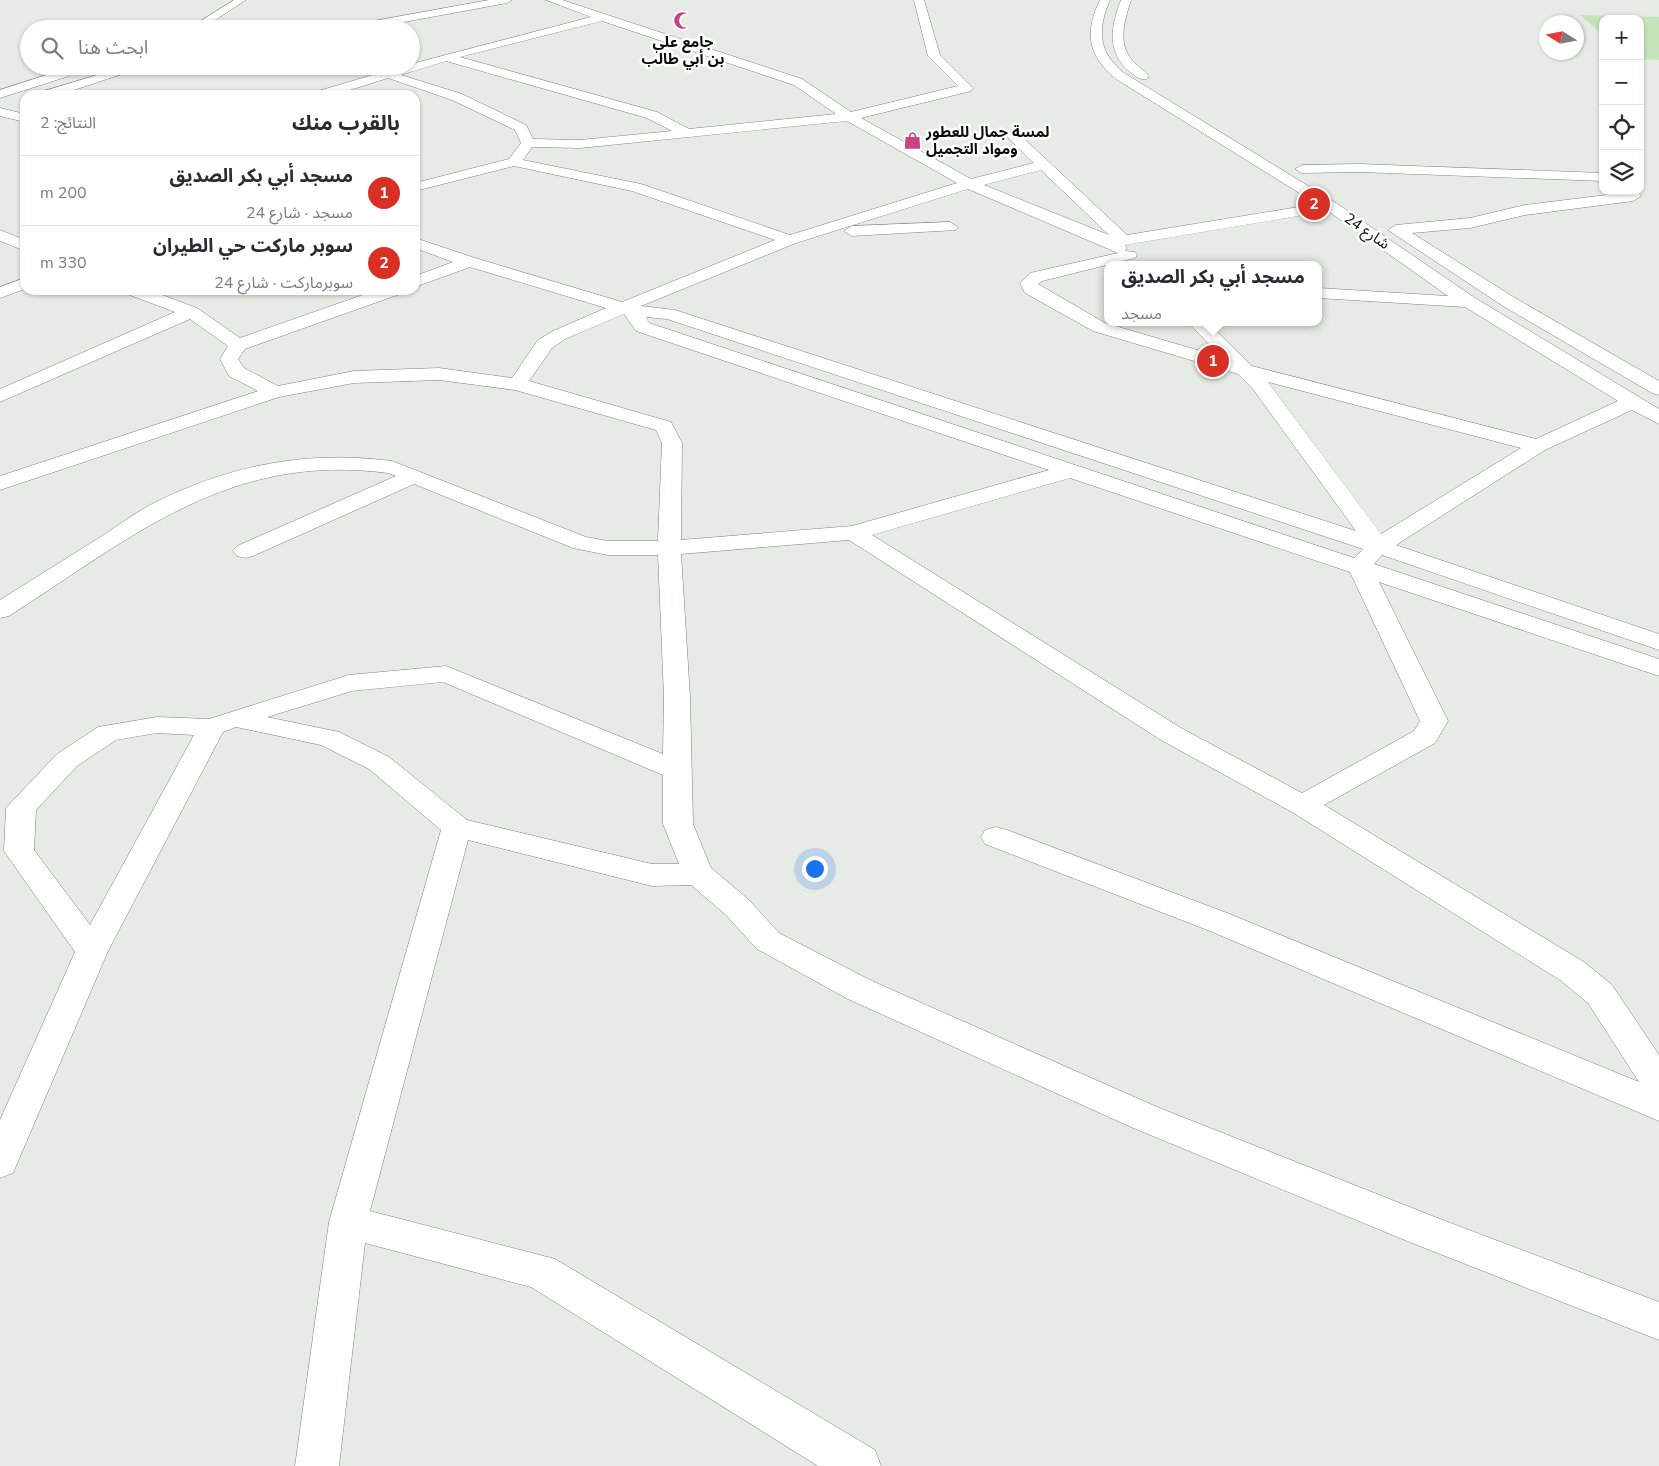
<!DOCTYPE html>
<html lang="ar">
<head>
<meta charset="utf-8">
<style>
	:root { --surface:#fff; --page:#f7f7f7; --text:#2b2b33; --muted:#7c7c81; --line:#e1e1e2; --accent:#d93025 }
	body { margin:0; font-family:"Nunito Sans","Noto Sans Arabic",sans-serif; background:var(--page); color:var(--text); direction:rtl }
	.controls { position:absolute; right:15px; top:15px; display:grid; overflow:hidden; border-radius:10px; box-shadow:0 1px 4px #0004 }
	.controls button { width:45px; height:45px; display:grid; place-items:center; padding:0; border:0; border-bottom:1px solid var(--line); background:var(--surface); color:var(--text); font:25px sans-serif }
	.compass { position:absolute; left:1539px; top:15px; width:45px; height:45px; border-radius:50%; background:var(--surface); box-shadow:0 1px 4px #0004; rotate:281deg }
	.you { position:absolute; left:814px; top:868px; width:18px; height:18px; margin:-12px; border:4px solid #fff; border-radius:50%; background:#1a73e8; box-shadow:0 0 0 8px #1a73e833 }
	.badge { display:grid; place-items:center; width:32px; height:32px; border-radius:50%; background:var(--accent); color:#fff; font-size:16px; font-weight:700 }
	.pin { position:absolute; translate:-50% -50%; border:2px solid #fff; box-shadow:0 1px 5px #0006 }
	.popup { position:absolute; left:1104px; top:261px; width:218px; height:65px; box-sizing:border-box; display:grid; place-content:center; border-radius:10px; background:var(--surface); filter:drop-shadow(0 1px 4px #0005); font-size:16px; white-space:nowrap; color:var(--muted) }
	.popup b { font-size:19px; color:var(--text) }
	.popup::after { content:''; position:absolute; left:50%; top:100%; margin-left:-10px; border:10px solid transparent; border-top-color:var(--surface) }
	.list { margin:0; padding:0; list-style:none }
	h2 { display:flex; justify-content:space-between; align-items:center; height:65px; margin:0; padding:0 20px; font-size:21px }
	h2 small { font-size:16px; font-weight:400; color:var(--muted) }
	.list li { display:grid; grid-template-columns:32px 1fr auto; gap:15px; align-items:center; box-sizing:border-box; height:70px; padding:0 20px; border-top:1px solid var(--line) }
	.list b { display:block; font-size:19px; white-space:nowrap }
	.list p { margin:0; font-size:16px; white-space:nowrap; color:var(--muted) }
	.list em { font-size:16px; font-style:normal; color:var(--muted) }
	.icon { flex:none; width:28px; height:28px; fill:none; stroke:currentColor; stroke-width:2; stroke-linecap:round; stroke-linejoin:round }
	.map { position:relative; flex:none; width:1659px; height:1466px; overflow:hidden; direction:ltr }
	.search { position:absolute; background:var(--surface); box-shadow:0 1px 4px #0004; left:20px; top:20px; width:400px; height:55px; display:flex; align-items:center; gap:12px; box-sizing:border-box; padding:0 18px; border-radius:28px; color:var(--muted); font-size:19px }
	.panel { position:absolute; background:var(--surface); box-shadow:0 1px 4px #0004; left:20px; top:90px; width:400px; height:205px; border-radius:15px; direction:rtl }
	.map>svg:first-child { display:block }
	.green { fill:#c6e4b9 }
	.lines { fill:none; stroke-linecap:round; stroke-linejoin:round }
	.minor-casing { stroke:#7d817b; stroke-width:1 }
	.minor { fill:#fff; fill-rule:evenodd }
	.labels { text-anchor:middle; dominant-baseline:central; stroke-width:5; stroke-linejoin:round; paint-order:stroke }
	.far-poi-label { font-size:15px; font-weight:bold; fill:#0c0d0b; stroke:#fff }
	.far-street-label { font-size:15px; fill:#0c0d0b; stroke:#fff }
</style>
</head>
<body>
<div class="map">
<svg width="1659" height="1466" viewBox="0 0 1659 1466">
	<rect width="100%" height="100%" fill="#e7ebe5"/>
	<polygon class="green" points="1580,15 1659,17 1659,60 1640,59 1640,19 1603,19 1603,35"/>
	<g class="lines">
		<defs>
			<g id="minor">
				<polygon points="234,0 246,0 201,29 188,29"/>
				<polygon points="489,0 512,0 507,3 366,29 341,29 346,26"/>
				<path d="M546,0H562L802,79L851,112L958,86L928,56L914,0H924L940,55L973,88L971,91L861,118L971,179L1034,163L1005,135L1012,131L1017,132L1127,235L1317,204L1116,79C1088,56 1084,33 1100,0H1110C1097,30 1098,52 1124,73L1336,203L1475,298L1659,409V424L1632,410L1545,450L1396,545L1659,634V650L1382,555L1374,564L1659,659V676L1379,582L1448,721L1435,743L1324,805L1584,962L1612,985L1659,1055V1121L1205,929L985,844L981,837L985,830L996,827L1007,830L1227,913L1639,1082L1588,1003L1560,980L1292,812L1161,740L849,540L681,554L690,697L693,824L711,868L748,899L779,933L872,981L1157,1107L1440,1219L1659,1302V1340L1412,1243L1131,1127L848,999L757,949L726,915L691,885L652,886L468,840L370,1211L555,1259L875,1450L881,1466H818L531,1287L365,1243L339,1466H295L329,1222L441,830L369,769L321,745L236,727L223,732L108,951L13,1173L0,1178V1120L75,952L4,851L6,808L57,754L98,727L157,717L209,719L349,675L446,666L663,754L664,697L658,555H608L573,548L414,484L253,556L245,558L237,556L233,551L237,546L396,476L388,473C229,452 134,536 9,616L0,618V600C34,579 68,557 102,536C119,525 136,512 154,503C230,465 307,450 392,461L586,537L608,541H658L662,443L656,430L515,390L439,380L354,383L279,397L0,490V476L258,391L229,376L220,359L228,346L190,319L0,402V389L175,312L127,294L124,290H149L197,308L240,338L377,290H403L400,294L245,349L238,359L244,368L278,386L354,371L439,368L512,378L538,340L553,331L606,308L470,267L415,287V276L453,262L415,248V238L475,258L622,302L775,240L632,191L514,166L415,191V183L509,159L521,143L515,130L452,100L388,78L334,95H314L315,92L403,66H411V64L591,17ZM602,21L794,85L836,114L689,129L657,112L460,57ZM446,61L647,118L672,131L580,140L533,139L526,125L462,94L401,75ZM847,121L957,183L790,235L641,184L523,160L532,147L580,148ZM1041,170L1109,235L984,185ZM968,189L1118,253L1030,273L1020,283L1025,293L1093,331L1238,374L1253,389L1356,531L675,310L641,306L796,243ZM1328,211L1448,296L1318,288V298L1465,307L1618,401L1536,439L1252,366L1207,322H1188L1221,357L1105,323L1038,284L1042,281L1135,258L1137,255L1135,252L1125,251L1127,248L1125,245ZM624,314L636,331L1049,470L852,526L681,540L682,443L671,422L529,381L552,348L565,339ZM646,317L667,319L1363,549L1354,558L649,323ZM1268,382L1521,448L1381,534ZM1070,478L1350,572L1420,721L1414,731L1302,793L1181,728L872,535ZM443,682L663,775V824L679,864H652L467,820L389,757L339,732L267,717L352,691ZM157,733L194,735L90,925L34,850L36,810L77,766L116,740Z"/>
				<path d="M1121,0H1131C1125,19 1117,43 1132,60C1137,66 1144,70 1149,76L1147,79C1140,80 1136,77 1130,72C1106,52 1111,26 1121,0Z"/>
				<polygon points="127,66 146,66 59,95 40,95 41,92"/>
				<polygon points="65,69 69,70 71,73 69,76 0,98 0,90"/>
				<polygon points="0,108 25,114 25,122 0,116"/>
				<polygon points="1360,164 1603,173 1603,181 1360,172 1302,173 1295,169 1302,165"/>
				<polygon points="1622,191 1637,191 1641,196 1633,201 1525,215 1470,228 1412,233 1515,298 1659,381 1659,395 1652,393 1503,306 1388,230 1396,225 1470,218 1525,205 1623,193"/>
				<polygon points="950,222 958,227 956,230 852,236 844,231 852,226"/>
				<polygon points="0,230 25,240 25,251 0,241"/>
				<polygon points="25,278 25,289 0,298 0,287"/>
			</g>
		</defs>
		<use href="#minor" class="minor-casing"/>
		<use href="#minor" class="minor"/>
	</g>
	<defs>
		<symbol id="mosque-bare" viewBox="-9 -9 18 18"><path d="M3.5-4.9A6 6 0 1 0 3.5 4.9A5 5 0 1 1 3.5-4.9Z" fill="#cb4380" stroke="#fff" stroke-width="2.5" paint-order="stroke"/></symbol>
		<symbol id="shop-bare" viewBox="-9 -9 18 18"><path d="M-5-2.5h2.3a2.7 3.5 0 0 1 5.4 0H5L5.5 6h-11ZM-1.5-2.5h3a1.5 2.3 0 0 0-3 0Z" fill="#cb4380" stroke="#fff" stroke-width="2.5" paint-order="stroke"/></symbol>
	</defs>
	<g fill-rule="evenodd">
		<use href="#mosque-bare" x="670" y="8" width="25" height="25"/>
		<use href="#shop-bare" x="900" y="128" width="25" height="25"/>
	</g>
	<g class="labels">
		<g class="far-poi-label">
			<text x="683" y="42">جامع علي<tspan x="683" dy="17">بن أبي طالب</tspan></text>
			<text x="926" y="132" text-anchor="start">لمسة جمال للعطور<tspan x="926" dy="17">ومواد التجميل</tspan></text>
		</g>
		<g class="far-street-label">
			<text transform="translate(1367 231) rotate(35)">شارع 24</text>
		</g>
	</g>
</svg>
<div class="controls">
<button>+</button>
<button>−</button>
<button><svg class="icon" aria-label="locate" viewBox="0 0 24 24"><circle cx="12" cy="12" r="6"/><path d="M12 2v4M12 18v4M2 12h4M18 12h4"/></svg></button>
<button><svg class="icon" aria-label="layers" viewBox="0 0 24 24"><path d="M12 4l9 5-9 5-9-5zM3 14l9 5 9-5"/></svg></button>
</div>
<svg class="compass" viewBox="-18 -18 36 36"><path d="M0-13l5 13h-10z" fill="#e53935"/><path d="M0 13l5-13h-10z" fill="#7c7c81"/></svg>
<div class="you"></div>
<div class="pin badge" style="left:1213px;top:361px">1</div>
<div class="popup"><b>مسجد أبي بكر الصديق</b>مسجد</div>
<div class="pin badge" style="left:1314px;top:204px">2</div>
<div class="search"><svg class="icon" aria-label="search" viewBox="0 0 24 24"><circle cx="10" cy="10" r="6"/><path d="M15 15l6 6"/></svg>ابحث هنا</div>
<section class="panel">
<h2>بالقرب منك<small>النتائج: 2</small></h2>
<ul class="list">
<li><span class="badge">1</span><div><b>مسجد أبي بكر الصديق</b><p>مسجد · شارع 24</p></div><em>200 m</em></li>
<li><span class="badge">2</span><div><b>سوبر ماركت حي الطيران</b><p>سوبرماركت · شارع 24</p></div><em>330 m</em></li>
</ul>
</section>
</div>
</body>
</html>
